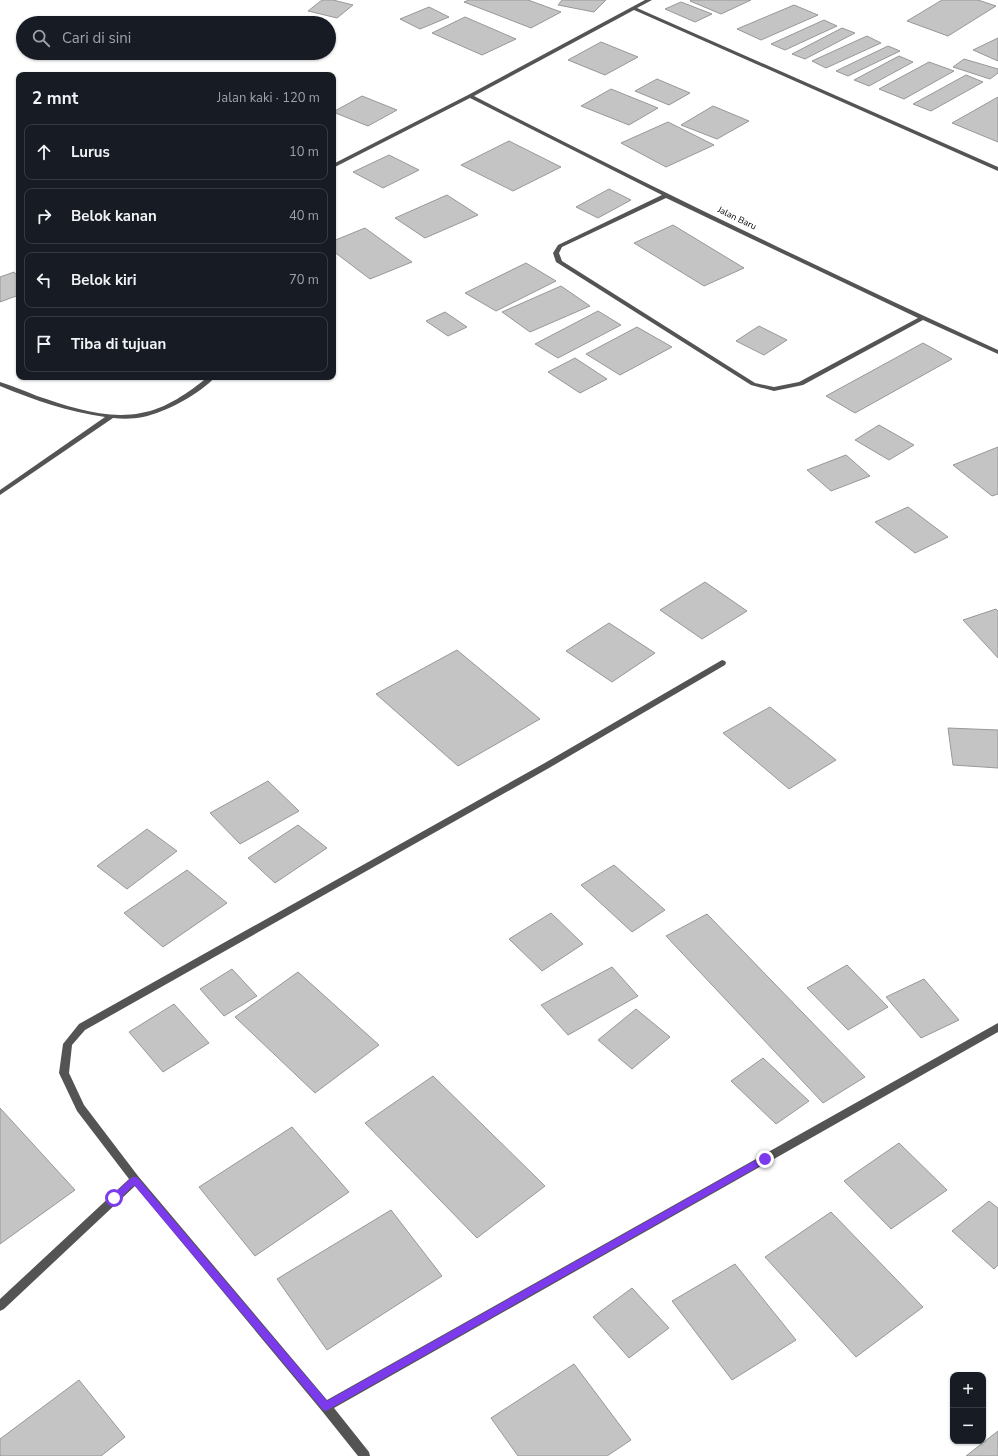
<!DOCTYPE html>
<html lang="id">
<head>
<meta charset="utf-8">
<style>
	:root { --surface:#171b24; --page:#20242c; --text:#f1f3f6; --muted:#9ea1a6; --line:#363941 }
	body { margin:0; font-family:"Nunito Sans",sans-serif; background:var(--page); color:var(--text) }
	.controls { position:absolute; right:12px; bottom:12px; display:grid; overflow:hidden; border-radius:8px; box-shadow:0 1px 3px #0004 }
	.controls button { width:36px; height:36px; display:grid; place-items:center; padding:0; border:0; border-bottom:1px solid var(--line); background:var(--surface); color:var(--text); font:20px sans-serif }
	.stop { position:absolute; width:12px; height:12px; margin:-9px; border:3px solid #7c3aed; border-radius:50%; background:#fff }
	.stop.end { background:#7c3aed; border-color:#fff; box-shadow:0 1px 4px #0008 }
	.list { margin:0; padding:0; list-style:none }
	h2 { display:flex; justify-content:space-between; align-items:center; height:52px; margin:0; padding:0 16px; font-size:17px }
	h2 small { font-size:13px; font-weight:400; color:var(--muted) }
	.list li { display:grid; grid-template-columns:26px 1fr auto; gap:12px; align-items:center; box-sizing:border-box; height:56px; margin:0 8px 8px; padding:0 8px; border:1px solid var(--line); border-radius:8px }
	.list b { display:block; font-size:15px; white-space:nowrap }
	.list em { font-size:13px; font-style:normal; color:var(--muted) }
	.icon { flex:none; width:22px; height:22px; fill:none; stroke:currentColor; stroke-width:2; stroke-linecap:round; stroke-linejoin:round }
	.map { position:relative; flex:none; width:998px; height:1456px; overflow:hidden }
	.search { position:absolute; background:var(--surface); box-shadow:0 1px 3px #0004; left:16px; top:16px; width:320px; height:44px; display:flex; align-items:center; gap:10px; box-sizing:border-box; padding:0 14px; border-radius:22px; color:var(--muted); font-size:15px }
	.panel { position:absolute; background:var(--surface); box-shadow:0 1px 3px #0004; left:16px; top:72px; width:320px; height:308px; border-radius:8px }
	.map>svg:first-child { display:block }
	.building { fill:#c4c4c4; stroke:#989898 }
	.lines { fill:none; stroke-linecap:round; stroke-linejoin:round }
	.minor { fill:#545454; fill-rule:evenodd }
	.route { fill:#7c3aed }
	.labels { text-anchor:middle; dominant-baseline:central; stroke-width:4; stroke-linejoin:round; paint-order:stroke }
	.far-street-label { font-size:9px; fill:#000; stroke:#fff }
</style>
</head>
<body>
<div class="map">
<svg width="998" height="1456" viewBox="0 0 998 1456">
	<rect width="100%" height="100%" fill="#fff"/>
	<g class="building">
		<polygon points="322,0 333,0 353,5 337,18 308,11"/>
		<polygon points="469,0 528,0 561,12 531,28 464,2"/>
		<polygon points="562,0 606,0 594,12 558,5"/>
		<polygon points="691,0 751,0 721,14 690,1"/>
		<polygon points="942,0 978,0 996,6 948,36 907,21"/>
		<polygon points="681,2 712,14 695,22 665,9"/>
		<polygon points="794,5 818,15 761,40 737,29"/>
		<polygon points="429,7 449,17 420,29 400,19"/>
		<polygon points="465,17 516,39 482,55 432,33"/>
		<polygon points="824,20 837,26 785,50 771,44"/>
		<polygon points="842,28 855,33 805,59 792,54"/>
		<polygon points="867,36 881,43 826,68 812,61"/>
		<polygon points="998,38 998,61 973,50"/>
		<polygon points="601,42 638,57 605,75 568,60"/>
		<polygon points="888,46 900,51 848,76 836,71"/>
		<polygon points="899,56 913,62 869,86 854,80"/>
		<polygon points="964,59 998,69 998,73 990,79 953,67"/>
		<polygon points="929,62 954,71 904,99 879,89"/>
		<polygon points="966,75 983,82 931,111 913,104"/>
		<polygon points="657,79 690,93 669,105 635,91"/>
		<polygon points="611,89 658,108 629,125 581,106"/>
		<polygon points="362,96 397,110 368,126 333,112"/>
		<polygon points="998,97 998,142 952,123"/>
		<polygon points="713,106 749,121 717,139 681,125"/>
		<polygon points="668,122 714,145 666,167 621,143"/>
		<polygon points="509,141 561,167 513,191 461,165"/>
		<polygon points="389,155 419,170 383,188 353,172"/>
		<polygon points="609,189 631,200 598,218 576,207"/>
		<polygon points="447,195 478,215 425,238 395,218"/>
		<polygon points="673,225 744,268 704,286 634,243"/>
		<polygon points="365,228 412,262 370,279 333,251 333,241"/>
		<polygon points="526,263 556,281 496,311 465,293"/>
		<polygon points="14,272 19,278 19,295 0,302 0,277"/>
		<polygon points="561,286 590,306 530,332 502,312"/>
		<polygon points="598,311 621,325 558,358 535,344"/>
		<polygon points="445,312 467,327 448,336 426,321"/>
		<polygon points="759,326 787,340 764,355 736,341"/>
		<polygon points="637,327 672,347 620,375 586,354"/>
		<polygon points="923,343 952,359 855,413 826,396"/>
		<polygon points="575,358 607,379 580,393 548,372"/>
		<polygon points="879,425 914,445 889,460 855,440"/>
		<polygon points="998,447 998,494 992,496 953,465"/>
		<polygon points="846,455 870,476 831,491 807,470"/>
		<polygon points="908,507 948,537 915,553 875,522"/>
		<polygon points="705,582 747,611 702,639 660,610"/>
		<polygon points="996,609 998,611 998,658 963,620"/>
		<polygon points="609,623 655,653 612,682 566,651"/>
		<polygon points="457,650 540,719 458,766 376,694"/>
		<polygon points="770,707 836,760 789,789 723,733"/>
		<polygon points="948,728 998,730 998,768 953,765"/>
		<polygon points="268,781 299,811 240,844 210,813"/>
		<polygon points="298,825 327,848 275,883 248,858"/>
		<polygon points="147,829 177,851 127,889 97,866"/>
		<polygon points="614,865 665,910 632,932 581,885"/>
		<polygon points="187,870 227,903 163,947 124,913"/>
		<polygon points="551,913 583,944 542,971 509,939"/>
		<polygon points="707,914 865,1077 823,1103 666,936"/>
		<polygon points="847,965 888,1007 848,1030 807,988"/>
		<polygon points="612,967 638,996 568,1035 541,1005"/>
		<polygon points="232,969 257,996 224,1016 200,989"/>
		<polygon points="298,972 379,1045 315,1093 235,1017"/>
		<polygon points="924,979 959,1020 921,1038 886,997"/>
		<polygon points="174,1004 209,1043 163,1072 129,1032"/>
		<polygon points="636,1009 670,1037 632,1069 598,1040"/>
		<polygon points="763,1058 809,1101 776,1124 731,1081"/>
		<polygon points="433,1076 545,1186 477,1238 365,1123"/>
		<polygon points="0,1108 75,1190 0,1244"/>
		<polygon points="292,1127 349,1192 255,1256 199,1187"/>
		<polygon points="899,1143 947,1190 891,1229 844,1181"/>
		<polygon points="989,1201 998,1208 998,1265 994,1269 952,1231"/>
		<polygon points="391,1210 442,1276 327,1350 277,1279"/>
		<polygon points="831,1212 923,1307 856,1357 765,1257"/>
		<polygon points="735,1264 796,1340 732,1380 672,1301"/>
		<polygon points="632,1288 669,1328 629,1358 593,1317"/>
		<polygon points="574,1364 631,1440 607,1456 518,1456 491,1418"/>
		<polygon points="79,1380 125,1437 101,1456 0,1456 0,1439"/>
		<polygon points="998,1431 998,1456 966,1456"/>
	</g>
	<g class="lines">
		<g class="minor">
			<path d="M645,0H652L637,8L998,167V171L634,10L474,96C647,185 821,269 998,350V354L923,320L803,385L774,391L751,385L556,262L553,253L558,245L662,195L470,98L333,168V164L468,95ZM666,198L918,318L799,382L774,387L755,383L562,261L559,253L562,247Z"/>
			<path d="M208,377H215C200,394 166,412 143,417C133,419 123,419 113,418L0,495V490L105,417C69,412 34,400 0,386V382C13,386 25,391 37,396C70,407 107,420 141,413C166,409 189,392 208,377Z"/>
			<polygon points="722,660 725,661 726,663 725,665 549,768 85,1030 72,1045 69,1073 84,1105 138,1176 327,1400 998,1023 998,1032 334,1408 369,1452 370,1456 358,1456 322,1411 135,1186 4,1309 0,1311 0,1299 129,1179 77,1111 59,1073 63,1044 79,1024 543,764"/>
		</g>
	</g>
	<polygon class="route" points="765,1155 768,1156 768,1161 326,1411 323,1410 134,1185 117,1201 114,1202 110,1198 132,1177 137,1177 327,1401"/>
	<g class="labels">
		<g class="far-street-label">
			<text transform="translate(737 218) rotate(26)">Jalan Baru</text>
		</g>
	</g>
</svg>
<div class="controls">
<button>+</button>
<button>−</button>
</div>
<div class="stop" style="left:114px;top:1198px"></div>
<div class="stop end" style="left:765px;top:1159px"></div>
<div class="search"><svg class="icon" aria-label="search" viewBox="0 0 24 24"><circle cx="10" cy="10" r="6"/><path d="M15 15l6 6"/></svg>Cari di sini</div>
<section class="panel">
<h2>2 mnt<small>Jalan kaki · 120 m</small></h2>
<ul class="list">
<li><svg class="icon" aria-label="ahead" viewBox="0 0 24 24"><path d="M12 20V5M6 11l6-6 6 6"/></svg><div><b>Lurus</b></div><em>10 m</em></li>
<li><svg class="icon" aria-label="right" viewBox="0 0 24 24"><path d="M7 20v-9h11M14 6l5 5-5 5"/></svg><div><b>Belok kanan</b></div><em>40 m</em></li>
<li><svg class="icon" aria-label="left" viewBox="0 0 24 24"><path d="M17 20v-9H6M10 6l-5 5 5 5"/></svg><div><b>Belok kiri</b></div><em>70 m</em></li>
<li><svg class="icon" aria-label="arrive" viewBox="0 0 24 24"><path d="M6 21V4h12l-3 4 3 4H6"/></svg><div><b>Tiba di tujuan</b></div></li>
</ul>
</section>
</div>
</body>
</html>
